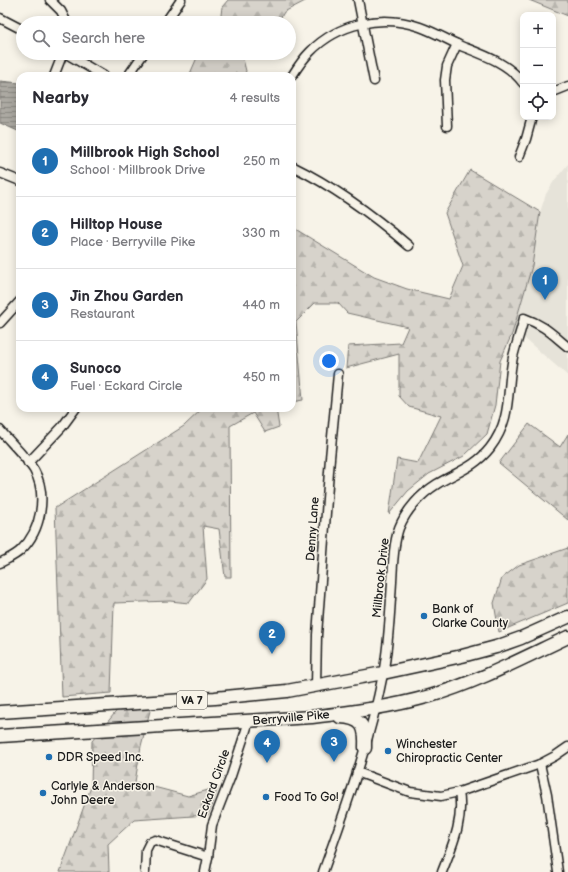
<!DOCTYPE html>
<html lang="en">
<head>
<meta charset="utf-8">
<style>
	:root { --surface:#fff; --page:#f7f7f7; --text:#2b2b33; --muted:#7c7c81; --line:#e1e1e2; --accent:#1f6fb2 }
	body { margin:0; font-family:"Balsamiq Sans",sans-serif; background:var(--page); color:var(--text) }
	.controls { position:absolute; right:12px; top:12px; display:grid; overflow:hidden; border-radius:8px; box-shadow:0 2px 10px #0003 }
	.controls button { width:36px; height:36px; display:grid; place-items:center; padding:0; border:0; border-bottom:1px solid var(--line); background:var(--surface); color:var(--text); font:20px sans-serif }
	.you { position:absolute; left:329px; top:361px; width:14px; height:14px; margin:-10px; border:3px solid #fff; border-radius:50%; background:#1a73e8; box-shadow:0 0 0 6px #1a73e833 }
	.badge { display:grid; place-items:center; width:26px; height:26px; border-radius:50%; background:var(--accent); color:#fff; font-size:13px; font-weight:700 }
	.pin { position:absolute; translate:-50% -33px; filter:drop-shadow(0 1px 2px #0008) }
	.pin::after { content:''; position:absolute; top:21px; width:14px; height:12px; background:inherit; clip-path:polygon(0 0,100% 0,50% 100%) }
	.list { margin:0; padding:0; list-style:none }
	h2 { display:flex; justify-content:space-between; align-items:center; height:52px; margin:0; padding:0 16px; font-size:17px }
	h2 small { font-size:13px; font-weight:400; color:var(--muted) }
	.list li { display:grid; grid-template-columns:26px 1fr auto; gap:12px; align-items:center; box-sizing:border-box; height:72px; padding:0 16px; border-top:1px solid var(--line) }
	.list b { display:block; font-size:15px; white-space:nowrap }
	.list p { margin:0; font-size:13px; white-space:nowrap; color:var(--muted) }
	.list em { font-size:13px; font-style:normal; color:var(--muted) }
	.icon { flex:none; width:22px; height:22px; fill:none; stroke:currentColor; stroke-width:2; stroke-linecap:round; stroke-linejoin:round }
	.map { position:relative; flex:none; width:568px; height:872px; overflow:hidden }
	.search { position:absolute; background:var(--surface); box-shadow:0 2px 10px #0003; left:16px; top:16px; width:280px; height:44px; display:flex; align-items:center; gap:10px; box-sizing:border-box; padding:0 14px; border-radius:22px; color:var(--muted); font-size:15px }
	.panel { position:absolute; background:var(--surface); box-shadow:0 2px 10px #0003; left:16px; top:72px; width:280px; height:340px; border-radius:12px }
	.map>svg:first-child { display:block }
	.built { fill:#e6e3d9 }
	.forest { fill:url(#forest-firs); stroke:#7a7874 }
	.water { fill:url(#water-rules); stroke:#72716c }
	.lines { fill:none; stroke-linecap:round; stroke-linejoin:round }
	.minor-casing { stroke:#1c1c1c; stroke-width:11 }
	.highway-casing { stroke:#1c1c1c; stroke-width:15 }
	.minor { stroke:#f7f3e8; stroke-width:8 }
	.highway { stroke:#f7f3e8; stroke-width:12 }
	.poi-dot { fill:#1f6fb2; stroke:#f7f3e8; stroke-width:1.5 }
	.labels { text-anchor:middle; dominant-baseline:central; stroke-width:3; stroke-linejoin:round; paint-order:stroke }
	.shield { fill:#f7f3e8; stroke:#5e5c59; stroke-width:1 }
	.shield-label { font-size:11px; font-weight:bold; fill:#1c1c1c }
	.street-label { font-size:12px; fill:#1c1c1c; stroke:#f7f3e8 }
	.poi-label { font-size:12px; fill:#1c1c1c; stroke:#f7f3e8; text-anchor:start }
</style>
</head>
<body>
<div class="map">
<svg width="568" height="872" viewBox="0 0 568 872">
	<defs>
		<pattern id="forest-firs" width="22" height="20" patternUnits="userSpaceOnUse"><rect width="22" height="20" fill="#d7d3cb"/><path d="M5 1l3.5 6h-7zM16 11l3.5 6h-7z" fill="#b8b5ae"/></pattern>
		<pattern id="water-rules" width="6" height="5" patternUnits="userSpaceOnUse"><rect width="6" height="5" fill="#aca9a2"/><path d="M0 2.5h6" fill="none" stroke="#8b8983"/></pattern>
	</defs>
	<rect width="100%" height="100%" fill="#f7f3e8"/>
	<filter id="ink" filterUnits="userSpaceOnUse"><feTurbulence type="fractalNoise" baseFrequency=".025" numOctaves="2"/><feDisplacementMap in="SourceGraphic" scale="8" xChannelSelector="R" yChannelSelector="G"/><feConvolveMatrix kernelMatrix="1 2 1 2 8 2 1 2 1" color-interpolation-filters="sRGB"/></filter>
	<g filter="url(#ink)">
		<polygon class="built" points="568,164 568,376 524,338 512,334 532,266 540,212 546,194 554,181"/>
		<g class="forest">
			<polygon points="228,0 307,0 284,12 278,23 220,23 222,7"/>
			<polygon points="529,0 568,0 568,16"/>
			<polygon points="199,53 229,53 243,59 246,71 244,76 189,76"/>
			<polygon points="470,170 540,212 532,266 512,334 500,361 495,405 487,434 464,456 429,474 408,491 389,514 397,459 418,463 441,416 409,407 399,396 399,354 346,368 348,346 401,343 408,327 347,313 338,303 315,303 296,322 303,400 292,402 292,227 374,277 407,289 449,299 463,266 445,213"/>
			<polygon points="203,408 276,408 279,427 265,432 253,413 230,426 231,577 225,577 219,529 203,526 207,579 189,603 170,601 114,603 111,693 62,697 55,508 184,426"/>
			<polygon points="529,424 560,447 568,434 568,520 499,463"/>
			<polygon points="568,548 568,603 499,632 494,603 502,578 519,565"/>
			<polygon points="151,707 141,746 135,782 188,796 218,787 208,815 134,820 108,844 109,872 60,872 91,787 92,741 119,708"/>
		</g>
		<polygon class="water" points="0,81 20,83 20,132 0,123"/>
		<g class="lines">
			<defs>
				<g id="minor">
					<polyline points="50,0 61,11 67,23"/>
					<polyline points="358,0 374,81"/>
					<polyline points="0,18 23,30"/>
					<polyline points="165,23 181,0"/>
					<polyline points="65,53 104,76"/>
					<polyline points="54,76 63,53"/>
					<polyline points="128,76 144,53"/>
					<path d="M292,76C297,68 303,59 310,52C338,23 382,14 420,27C434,32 448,40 461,46C484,55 508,63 523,83"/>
					<polyline points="553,92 568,86"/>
					<polyline points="447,126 445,80 447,66 457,44"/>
					<polyline points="519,157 526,139 532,117"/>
					<path d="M292,166C335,187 373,215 409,246"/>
					<polyline points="0,173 20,181"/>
					<polyline points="0,323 20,301"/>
					<path d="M0,430C11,443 25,456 34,470C48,495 41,531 21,550C15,556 7,559 0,563"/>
					<polyline points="28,463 62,427 76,408"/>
					<polyline points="316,685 317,635 330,458 338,374"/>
					<polyline points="540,764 547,795 558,872"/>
					<polyline points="357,772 410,792 441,796 459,792 540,764 555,756 568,747"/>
					<polyline points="145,872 146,850 150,842 155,840 208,857"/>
					<polyline points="205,872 208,857 212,825 231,776 249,721"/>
					<path d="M323,872C346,807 370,742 383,674C389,644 390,613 392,582C393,565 393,545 399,528C406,510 421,494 437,484C457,472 475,467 490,448C513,418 506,391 513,357C516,344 521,331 524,318C544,325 552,334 568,347"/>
					<path d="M442,872C452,846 464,821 459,792"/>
				</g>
				<g id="highway">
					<polyline points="0,712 215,698 287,691 383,673 462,656 496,647 521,638 568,617"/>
					<path d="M340,717C363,718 366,727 365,748"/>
					<path d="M0,736L312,717C352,712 391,707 430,696C478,682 523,658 568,637"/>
				</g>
			</defs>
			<use href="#minor" class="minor-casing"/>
			<use href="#highway" class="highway-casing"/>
			<use href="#minor" class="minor"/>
			<use href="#highway" class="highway"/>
		</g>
	</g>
	<g class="poi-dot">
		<circle cx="424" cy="616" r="4"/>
		<circle cx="388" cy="751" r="4"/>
		<circle cx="49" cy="757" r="4"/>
		<circle cx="43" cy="793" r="4"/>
		<circle cx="266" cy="797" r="4"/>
	</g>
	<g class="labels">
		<rect class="shield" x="177" y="691" width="30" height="18" rx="3"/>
		<g class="shield-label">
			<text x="192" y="700">VA 7</text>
		</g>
		<g class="street-label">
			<text transform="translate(313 529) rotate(-86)">Denny Lane</text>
			<text transform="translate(381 578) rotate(-84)">Millbrook Drive</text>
			<text transform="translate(291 718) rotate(-5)">Berryville Pike</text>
			<text transform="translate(214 784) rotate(-70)">Eckard Circle</text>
		</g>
		<g class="poi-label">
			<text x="432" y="609">Bank of<tspan x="432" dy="14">Clarke County</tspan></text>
			<text x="396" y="744">Winchester<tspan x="396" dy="14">Chiropractic Center</tspan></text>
			<text x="57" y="757">DDR Speed Inc.</text>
			<text x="51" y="786">Carlyle &amp; Anderson<tspan x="51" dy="14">John Deere</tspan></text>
			<text x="274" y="797">Food To Go!</text>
		</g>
	</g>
</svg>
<div class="controls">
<button>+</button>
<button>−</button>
<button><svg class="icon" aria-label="locate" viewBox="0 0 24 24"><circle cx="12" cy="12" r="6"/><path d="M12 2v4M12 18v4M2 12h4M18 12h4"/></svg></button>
</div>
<div class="you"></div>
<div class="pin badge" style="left:545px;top:300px">1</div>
<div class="pin badge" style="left:272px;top:654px">2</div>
<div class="pin badge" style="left:334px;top:762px">3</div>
<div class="pin badge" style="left:267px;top:763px">4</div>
<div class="search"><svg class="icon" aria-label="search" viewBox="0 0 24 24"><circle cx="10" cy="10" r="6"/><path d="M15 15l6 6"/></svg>Search here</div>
<section class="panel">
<h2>Nearby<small>4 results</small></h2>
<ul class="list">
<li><span class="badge">1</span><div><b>Millbrook High School</b><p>School · Millbrook Drive</p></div><em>250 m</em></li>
<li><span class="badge">2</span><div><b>Hilltop House</b><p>Place · Berryville Pike</p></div><em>330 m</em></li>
<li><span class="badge">3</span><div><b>Jin Zhou Garden</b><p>Restaurant</p></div><em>440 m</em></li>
<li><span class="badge">4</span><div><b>Sunoco</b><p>Fuel · Eckard Circle</p></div><em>450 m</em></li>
</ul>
</section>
</div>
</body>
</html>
